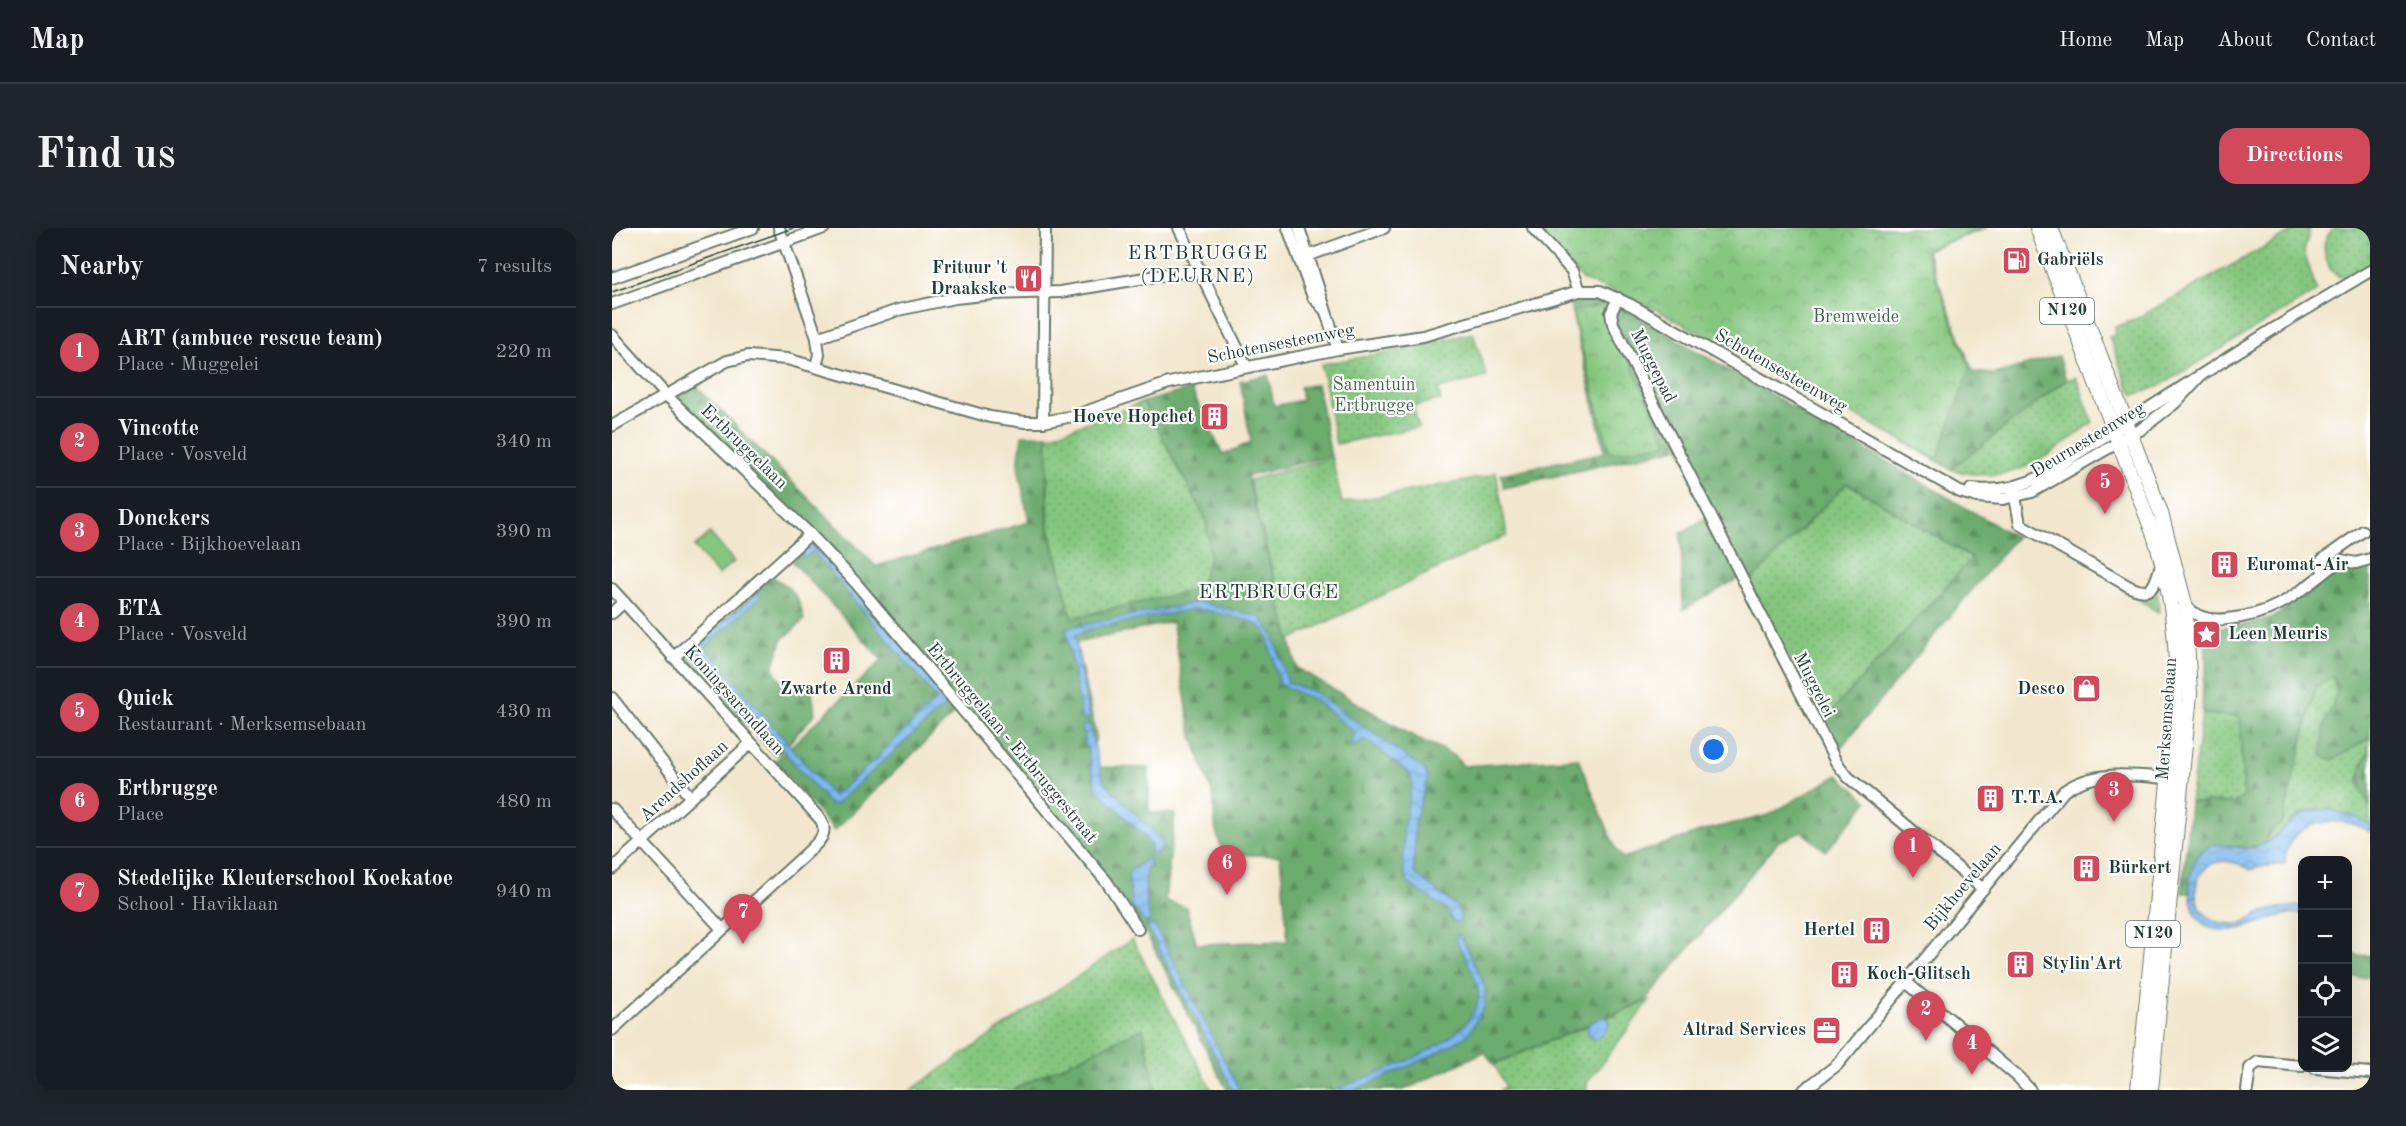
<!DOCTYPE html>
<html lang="en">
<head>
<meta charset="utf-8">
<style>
	:root { --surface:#171b24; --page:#20242c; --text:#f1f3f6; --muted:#9ea1a6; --line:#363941; --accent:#d1495b }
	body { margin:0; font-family:"Old Standard TT",serif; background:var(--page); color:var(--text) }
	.controls { position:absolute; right:18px; bottom:18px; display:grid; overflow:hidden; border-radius:12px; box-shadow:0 6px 24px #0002 }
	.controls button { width:54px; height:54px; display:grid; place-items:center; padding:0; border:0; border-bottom:2px solid var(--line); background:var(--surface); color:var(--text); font:30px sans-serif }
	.you { position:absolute; left:1102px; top:522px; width:21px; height:21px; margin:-15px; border:4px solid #fff; border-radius:50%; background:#1a73e8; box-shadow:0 0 0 9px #1a73e833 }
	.badge { display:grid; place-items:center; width:39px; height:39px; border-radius:50%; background:var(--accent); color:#fff; font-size:20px; font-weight:700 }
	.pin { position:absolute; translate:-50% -50px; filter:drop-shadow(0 2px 3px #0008) }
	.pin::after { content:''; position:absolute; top:32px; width:21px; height:18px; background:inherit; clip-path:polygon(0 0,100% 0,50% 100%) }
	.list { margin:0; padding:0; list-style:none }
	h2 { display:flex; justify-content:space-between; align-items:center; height:78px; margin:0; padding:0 24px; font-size:26px }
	h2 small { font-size:20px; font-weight:400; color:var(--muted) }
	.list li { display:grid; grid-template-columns:39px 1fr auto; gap:18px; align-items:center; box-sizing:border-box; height:90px; padding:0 24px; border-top:2px solid var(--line) }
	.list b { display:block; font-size:22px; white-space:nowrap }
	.list p { margin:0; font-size:20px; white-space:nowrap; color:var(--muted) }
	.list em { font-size:20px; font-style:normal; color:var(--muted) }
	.icon { flex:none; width:33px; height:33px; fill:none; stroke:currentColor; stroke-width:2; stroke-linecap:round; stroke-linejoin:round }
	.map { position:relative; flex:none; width:1758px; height:862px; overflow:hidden; border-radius:18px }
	header { display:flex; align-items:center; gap:36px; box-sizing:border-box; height:84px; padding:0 30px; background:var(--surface); border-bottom:2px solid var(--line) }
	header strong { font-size:28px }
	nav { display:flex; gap:33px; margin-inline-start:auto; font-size:21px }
	.intro { display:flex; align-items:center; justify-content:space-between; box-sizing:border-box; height:144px; padding:0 36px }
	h1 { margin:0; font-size:42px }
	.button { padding:15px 27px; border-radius:18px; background:var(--accent); color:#fff; font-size:21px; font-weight:700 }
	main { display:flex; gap:36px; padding:0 36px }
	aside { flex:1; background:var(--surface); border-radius:18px; box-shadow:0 6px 24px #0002 }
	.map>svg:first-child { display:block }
	.grass { fill:url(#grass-dots); stroke:#52825a; stroke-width:1.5 }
	.forest { fill:url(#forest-firs); stroke:#467451; stroke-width:1.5; fill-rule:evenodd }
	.park { fill:url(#park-crowns); stroke:#52825a; stroke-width:1.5 }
	.pitch { fill:#85c67f; stroke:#52825a; stroke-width:1.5 }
	.water { fill:url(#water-waves); stroke:#4e7a91; stroke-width:1.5 }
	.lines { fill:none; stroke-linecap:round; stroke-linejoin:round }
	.minor-casing { stroke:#69786a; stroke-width:14 }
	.major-casing { stroke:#69786a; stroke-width:16 }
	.minor { stroke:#fff; stroke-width:10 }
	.major { stroke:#fff; stroke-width:14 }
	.tram { stroke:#1f3d34; stroke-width:1.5 }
	.labels { text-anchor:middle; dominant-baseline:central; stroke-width:4.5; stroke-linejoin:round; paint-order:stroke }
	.shield { fill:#fff; stroke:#627771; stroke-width:1.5 }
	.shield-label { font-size:16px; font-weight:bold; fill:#1f3d34 }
	.poi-label { font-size:18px; font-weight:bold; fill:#1f3d34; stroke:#fff; text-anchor:start }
	.park-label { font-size:18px; fill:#3e664a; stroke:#fff }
	.street-label { font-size:18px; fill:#1f3d34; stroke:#fff }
	.neighbourhood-label { font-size:20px; letter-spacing:1.5px; fill:#1f3d34; stroke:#fff }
</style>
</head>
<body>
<header>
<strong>Map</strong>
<nav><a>Home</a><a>Map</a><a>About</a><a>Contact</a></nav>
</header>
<div class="intro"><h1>Find us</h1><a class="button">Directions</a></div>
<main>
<aside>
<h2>Nearby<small>7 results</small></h2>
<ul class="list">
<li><span class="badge">1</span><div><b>ART (ambuce rescue team)</b><p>Place · Muggelei</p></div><em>220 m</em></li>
<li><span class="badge">2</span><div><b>Vincotte</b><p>Place · Vosveld</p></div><em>340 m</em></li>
<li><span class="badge">3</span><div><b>Donckers</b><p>Place · Bijkhoevelaan</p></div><em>390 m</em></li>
<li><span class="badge">4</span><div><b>ETA</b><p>Place · Vosveld</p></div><em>390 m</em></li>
<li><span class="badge">5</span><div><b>Quick</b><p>Restaurant · Merksemsebaan</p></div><em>430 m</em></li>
<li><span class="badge">6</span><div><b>Ertbrugge</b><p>Place</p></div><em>480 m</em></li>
<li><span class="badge">7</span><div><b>Stedelijke Kleuterschool Koekatoe</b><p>School · Haviklaan</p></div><em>940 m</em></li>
</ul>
</aside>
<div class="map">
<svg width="1758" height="862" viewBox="0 0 1758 862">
	<defs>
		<pattern id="grass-dots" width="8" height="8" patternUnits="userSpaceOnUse" patternTransform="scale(1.5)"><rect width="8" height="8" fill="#85c67f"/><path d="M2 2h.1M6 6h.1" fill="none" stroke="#6ca269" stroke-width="1.8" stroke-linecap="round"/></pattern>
		<pattern id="forest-firs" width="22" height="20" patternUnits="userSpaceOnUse" patternTransform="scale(1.5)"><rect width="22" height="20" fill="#6cab6e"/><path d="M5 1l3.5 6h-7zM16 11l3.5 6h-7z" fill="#588c5b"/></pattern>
		<pattern id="park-crowns" width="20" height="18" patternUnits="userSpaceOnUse" patternTransform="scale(1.5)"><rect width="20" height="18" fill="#85c67f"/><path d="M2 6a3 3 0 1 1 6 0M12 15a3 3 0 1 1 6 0" fill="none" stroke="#6ca269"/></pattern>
		<pattern id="water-waves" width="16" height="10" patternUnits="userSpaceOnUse" patternTransform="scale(1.5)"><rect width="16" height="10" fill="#7eb7ee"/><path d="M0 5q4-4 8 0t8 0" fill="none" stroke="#6796c2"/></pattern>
	</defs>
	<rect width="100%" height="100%" fill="#fff"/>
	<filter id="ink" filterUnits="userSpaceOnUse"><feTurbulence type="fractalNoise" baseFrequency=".0167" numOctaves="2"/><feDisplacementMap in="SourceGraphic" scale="12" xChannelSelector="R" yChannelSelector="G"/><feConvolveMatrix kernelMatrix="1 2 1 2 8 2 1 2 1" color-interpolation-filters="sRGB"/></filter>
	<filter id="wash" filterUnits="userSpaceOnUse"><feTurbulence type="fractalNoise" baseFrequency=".008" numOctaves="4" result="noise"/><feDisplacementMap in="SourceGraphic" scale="24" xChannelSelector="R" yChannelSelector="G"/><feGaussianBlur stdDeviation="1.35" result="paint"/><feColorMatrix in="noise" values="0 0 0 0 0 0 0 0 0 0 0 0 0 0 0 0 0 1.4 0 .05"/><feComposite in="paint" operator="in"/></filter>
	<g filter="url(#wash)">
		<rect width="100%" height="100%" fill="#f2e7ce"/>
		<g class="grass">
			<polygon points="1686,0 1698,0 1692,24 1705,63 1546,159 1522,167 1515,156 1497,109 1503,107 1503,99 1522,92"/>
			<path d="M1721,0H1758V36C1750,41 1740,49 1731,49C1717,49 1710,24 1713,13C1715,9 1718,4 1721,0Z"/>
			<polygon points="861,105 875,149 826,161 829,172 801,178 807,199 724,216 709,136 785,123"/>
			<path d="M1464,149L1481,194C1435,229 1400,261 1339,241L1454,152Z"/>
			<polygon points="531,174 594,291 598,330 587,362 460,390 437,299 435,209"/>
			<polygon points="720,230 730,275 874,249 884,244 895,307 678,412 637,252"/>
			<polygon points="1235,255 1360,330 1211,493 1137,354"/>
			<path d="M1545,361L1547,385L1514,363C1525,368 1535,371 1545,361Z"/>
			<path d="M1721,448L1725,465L1712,499L1758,510C1758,525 1750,536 1747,551C1746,562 1755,568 1758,578C1758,583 1758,592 1758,597C1736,585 1704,573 1681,591C1671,599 1664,610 1652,616L1658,604L1670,595L1704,458Z"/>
			<polygon points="1590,486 1627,489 1632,569 1622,575 1578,574"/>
			<polygon points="520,711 600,862 544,862 531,800 400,862 299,862"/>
			<polygon points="1038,772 975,855 975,862 888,862 894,859 882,836"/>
		</g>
		<g class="forest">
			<polygon points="1335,0 1375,0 1314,22 1361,144 1382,146 1447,128 1454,152 1339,241 1200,162 1300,23"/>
			<polygon points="976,71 992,77 1065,220 892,260 889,246 993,224 958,77"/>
			<polygon points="1007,78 1404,309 1226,523 1211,493 1360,330 1235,255 1137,354 1003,94 1002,87"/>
			<path d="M656,147L662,178L690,172L688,159L705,156L719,228L635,248L685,440L813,515C825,517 844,527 851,538L966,530L1004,621L1011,630L1097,601L1157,587L1226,547L1256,573L1214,623L1190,604L1167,613L1033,773L882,836L872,824L792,862H615L535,707L506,665L350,478L222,603L163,533L270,432L181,334L202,308L63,171L83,157L264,338L417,294L406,239L410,207H436L435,294L460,390L587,361L598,330L594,291L531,174L579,161L611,227L639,214L628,153ZM560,394L580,508L601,567L603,599L611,626L668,628L676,713L585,716L574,679L553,673L563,586L537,584V540L477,539L484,508L464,415Z"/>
			<polygon points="1098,287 1129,349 1071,382 1069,305"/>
			<polygon points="1758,337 1758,510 1721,532 1710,528 1712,499 1725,465 1721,449 1704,458 1670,595 1658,604 1652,616 1636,620 1617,617 1581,647 1578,665 1570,665 1578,574 1622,575 1632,568 1627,489 1590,486 1591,450 1594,445 1593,404 1599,400 1634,396 1662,389 1720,345"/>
			<path d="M160,349C179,357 189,372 192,392L170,412L161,440L171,457L191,456L200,463L203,486L168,525L162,527L77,435L74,426Z"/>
			<path d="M1758,523V578C1746,561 1745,540 1758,523Z"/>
			<polygon points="1736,724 1747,728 1758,727 1758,749 1736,751"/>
			<polygon points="531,800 544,862 400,862"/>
		</g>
		<g class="park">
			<polygon points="923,0 1371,0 1313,22 1358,140 1325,231 1039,79 971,52"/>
			<polygon points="992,77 1055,215 998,225 960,84"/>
		</g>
		<polygon class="pitch" points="98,305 122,334 106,347 82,319"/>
		<g class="water">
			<polygon points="199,314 204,315 335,470 336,475 222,578 219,578 84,421 86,416 146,364 149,368 93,419 221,568 254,540 325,471 201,323 192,330 187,322"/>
			<polygon points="588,374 648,389 661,407 676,454 702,464 812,541 816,549 803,593 802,645 844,678 849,690 847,694 841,694 835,682 796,655 792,643 791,600 800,556 799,547 756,513 751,512 740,520 739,518 742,509 740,502 704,473 667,456 654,403 638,393 592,382 578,382 486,399 463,407 477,491 470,493 454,400"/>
			<polygon points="477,496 491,552 549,612 550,617 543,628 537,623 539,617 535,611 484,560 470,498"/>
			<path d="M1717,581L1746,590L1758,597V604C1729,584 1672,592 1673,636L1645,639L1639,642C1578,605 1561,698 1623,696C1633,696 1640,688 1648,685C1660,681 1672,679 1685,678H1690V686C1658,682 1630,712 1597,699C1573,690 1573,637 1590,623C1605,610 1625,624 1643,619C1676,611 1671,583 1717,581Z"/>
			<polygon points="535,630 539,635 534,640 533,666 538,692 533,695 520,678 516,645"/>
			<polygon points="542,696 628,862 621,862 536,700"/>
			<path d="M848,706L873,758V778L856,807L831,822L770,851L741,862H724C761,844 881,813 865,756C861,741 851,725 843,710Z"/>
			<polygon points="993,788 998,794 995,802 986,810 979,810 975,803 977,795"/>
		</g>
	</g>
	<g filter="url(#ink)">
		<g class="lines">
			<defs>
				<g id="minor">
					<polyline points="167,0 205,110 207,127 204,138"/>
					<polyline points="567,0 634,138"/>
					<polyline points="676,0 701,69 712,81"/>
					<polyline points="687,0 726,121"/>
					<polyline points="921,0 960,43 967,63"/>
					<polyline points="690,30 772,0"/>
					<polyline points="0,50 141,0"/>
					<polyline points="1006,70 999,85 1001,96 1224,534 1236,549 1371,661"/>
					<polyline points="0,76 212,0"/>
					<polyline points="0,107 54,167 198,306 243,354 495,654 526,701"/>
					<polyline points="205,110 286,82 343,70 381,66 448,64 588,41"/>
					<polyline points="431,194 433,0"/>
					<polyline points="0,198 115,133 136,128 175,131 378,189 413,194 431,194 461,188 557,155 726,121 811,108 967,63 988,63 1019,77 1348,264 1365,269 1391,271 1420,264 1528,202 1563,175 1587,149"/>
					<path d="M1359,261C1385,264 1407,260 1430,248L1663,100L1758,43"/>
					<path d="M1402,263L1408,296L1518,359C1542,370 1543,355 1549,337"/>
					<polyline points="1713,344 1708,337 1710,332 1751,303"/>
					<path d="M0,361L209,592C217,607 205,615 195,625L0,802"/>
					<path d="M1573,376C1584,390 1597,393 1615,391C1668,386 1689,362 1729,332L1744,335L1758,331"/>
					<polyline points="0,385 12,374"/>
					<polyline points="1577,413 1588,399 1601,393"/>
					<polyline points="61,430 198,306"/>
					<polyline points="0,470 78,569"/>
					<polyline points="0,581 110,701"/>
					<polyline points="0,641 139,515"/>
					<polyline points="1294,754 1407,850 1418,862"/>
					<polyline points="1703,840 1758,845"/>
					<path d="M1192,862L1225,837L1452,563C1484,540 1527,548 1564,551"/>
					<polyline points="1635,862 1638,840 1646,834 1690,838"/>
				</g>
				<g id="major">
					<path d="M1425,0L1543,310C1561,367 1567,424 1563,483L1526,862"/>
					<polyline points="1439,0 1549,285 1573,376 1578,466 1539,862"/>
				</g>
			</defs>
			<use href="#minor" class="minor-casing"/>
			<use href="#major" class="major-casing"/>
			<use href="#minor" class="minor"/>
			<use href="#major" class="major"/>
			<polyline class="tram" points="0,64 181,0"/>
		</g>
	</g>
	<defs>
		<symbol id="fuel-square" viewBox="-11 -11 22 22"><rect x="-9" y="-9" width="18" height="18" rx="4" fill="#d1495b" stroke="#fff"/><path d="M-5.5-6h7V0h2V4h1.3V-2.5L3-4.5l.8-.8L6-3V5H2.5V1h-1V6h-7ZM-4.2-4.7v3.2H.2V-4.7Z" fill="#fff"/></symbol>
		<symbol id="restaurant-square" viewBox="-11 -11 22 22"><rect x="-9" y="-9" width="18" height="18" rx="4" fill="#d1495b" stroke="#fff"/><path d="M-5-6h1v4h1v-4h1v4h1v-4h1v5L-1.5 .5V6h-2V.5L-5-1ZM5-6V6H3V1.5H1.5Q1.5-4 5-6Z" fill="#fff"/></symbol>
		<symbol id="building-square" viewBox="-11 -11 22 22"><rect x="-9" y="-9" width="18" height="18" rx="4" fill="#d1495b" stroke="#fff"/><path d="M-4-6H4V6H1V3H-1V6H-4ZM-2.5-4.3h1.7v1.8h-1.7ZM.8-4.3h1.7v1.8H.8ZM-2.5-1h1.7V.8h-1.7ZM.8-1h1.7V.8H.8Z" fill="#fff"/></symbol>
		<symbol id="sight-square" viewBox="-11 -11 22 22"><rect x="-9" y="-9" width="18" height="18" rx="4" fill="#d1495b" stroke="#fff"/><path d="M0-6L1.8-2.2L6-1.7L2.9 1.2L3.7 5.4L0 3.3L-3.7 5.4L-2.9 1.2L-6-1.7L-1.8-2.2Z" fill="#fff"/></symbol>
		<symbol id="shop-square" viewBox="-11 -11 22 22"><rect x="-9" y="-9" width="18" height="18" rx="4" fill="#d1495b" stroke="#fff"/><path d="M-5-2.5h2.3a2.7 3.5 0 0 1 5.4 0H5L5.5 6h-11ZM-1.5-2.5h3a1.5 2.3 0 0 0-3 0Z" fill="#fff"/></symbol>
		<symbol id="office-square" viewBox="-11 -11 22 22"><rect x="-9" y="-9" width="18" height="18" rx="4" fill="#d1495b" stroke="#fff"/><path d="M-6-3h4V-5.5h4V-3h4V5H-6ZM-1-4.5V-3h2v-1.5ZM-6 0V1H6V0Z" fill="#fff"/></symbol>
	</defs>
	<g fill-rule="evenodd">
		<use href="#fuel-square" x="1388" y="16" width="33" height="33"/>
		<use href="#restaurant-square" x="400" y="34" width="33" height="33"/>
		<use href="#building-square" x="586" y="172" width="33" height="33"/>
		<use href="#building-square" x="1596" y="320" width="33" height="33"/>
		<use href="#sight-square" x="1578" y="390" width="33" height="33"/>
		<use href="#building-square" x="208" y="416" width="33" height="33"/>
		<use href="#shop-square" x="1458" y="444" width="33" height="33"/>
		<use href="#building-square" x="1362" y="554" width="33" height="33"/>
		<use href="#building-square" x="1458" y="624" width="33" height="33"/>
		<use href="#building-square" x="1248" y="686" width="33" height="33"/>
		<use href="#building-square" x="1392" y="720" width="33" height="33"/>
		<use href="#building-square" x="1216" y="730" width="33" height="33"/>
		<use href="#office-square" x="1198" y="786" width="33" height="33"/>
	</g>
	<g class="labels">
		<g class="shield">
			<rect x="1428" y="70" width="54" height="26" rx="4.5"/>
			<rect x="1514" y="693" width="54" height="26" rx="4.5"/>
		</g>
		<g class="shield-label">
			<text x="1455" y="83">N120</text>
			<text x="1541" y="706">N120</text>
		</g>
		<g class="poi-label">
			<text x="1425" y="32">Gabriëls</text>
			<text x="395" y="40" text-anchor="end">Frituur 't<tspan x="395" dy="21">Draakske</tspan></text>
			<text x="582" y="189" text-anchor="end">Hoeve Hopchet</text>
			<text x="1634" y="337">Euromat-Air</text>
			<text x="1616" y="406">Leen Meuris</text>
			<text x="224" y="461" text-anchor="middle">Zwarte Arend</text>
			<text x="1453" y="461" text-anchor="end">Desco</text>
			<text x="1399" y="570">T.T.A.</text>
			<text x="1496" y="640">Bürkert</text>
			<text x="1243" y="702" text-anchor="end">Hertel</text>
			<text x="1430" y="736">Stylin'Art</text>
			<text x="1254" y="746">Koch-Glitsch</text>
			<text x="1194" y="802" text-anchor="end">Altrad Services</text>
		</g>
		<g class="park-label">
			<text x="1244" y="89">Bremweide</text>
			<text x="762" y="157">Samentuin<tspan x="762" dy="21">Ertbrugge</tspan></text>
		</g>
		<g class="street-label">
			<text transform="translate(669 116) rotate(-11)">Schotensesteenweg</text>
			<text transform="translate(1041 138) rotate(63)">Muggepad</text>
			<text transform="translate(1169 143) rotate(30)">Schotensesteenweg</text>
			<text transform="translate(1476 212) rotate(-31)">Deurnesteenweg</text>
			<text transform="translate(132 219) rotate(44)">Ertbruggelaan</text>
			<text transform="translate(1202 457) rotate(63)">Muggelei</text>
			<text transform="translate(122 472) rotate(48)">Koningsarendlaan</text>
			<text transform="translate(1555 491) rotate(-86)">Merksemsebaan</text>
			<text transform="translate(400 515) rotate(50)">Ertbruggelaan - Ertbruggestraat</text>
			<text transform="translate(72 553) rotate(-42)">Arendshoflaan</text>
			<text transform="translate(1351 659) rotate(-50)">Bijkhoevelaan</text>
		</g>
		<g class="neighbourhood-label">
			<text x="586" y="26">ERTBRUGGE<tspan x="586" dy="23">(DEURNE)</tspan></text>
			<text x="657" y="365">ERTBRUGGE</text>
		</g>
	</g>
</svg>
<div class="controls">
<button>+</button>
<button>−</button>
<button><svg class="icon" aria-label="locate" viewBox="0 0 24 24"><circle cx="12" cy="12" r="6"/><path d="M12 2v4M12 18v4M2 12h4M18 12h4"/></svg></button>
<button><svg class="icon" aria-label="layers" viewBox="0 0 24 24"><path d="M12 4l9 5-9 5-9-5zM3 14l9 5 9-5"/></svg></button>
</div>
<div class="you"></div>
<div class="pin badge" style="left:1301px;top:650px">1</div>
<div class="pin badge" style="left:1314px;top:813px">2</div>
<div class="pin badge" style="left:1502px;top:594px">3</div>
<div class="pin badge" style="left:1360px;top:847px">4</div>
<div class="pin badge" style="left:1493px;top:286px">5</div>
<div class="pin badge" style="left:615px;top:667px">6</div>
<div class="pin badge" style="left:131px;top:716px">7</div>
</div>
</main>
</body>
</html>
